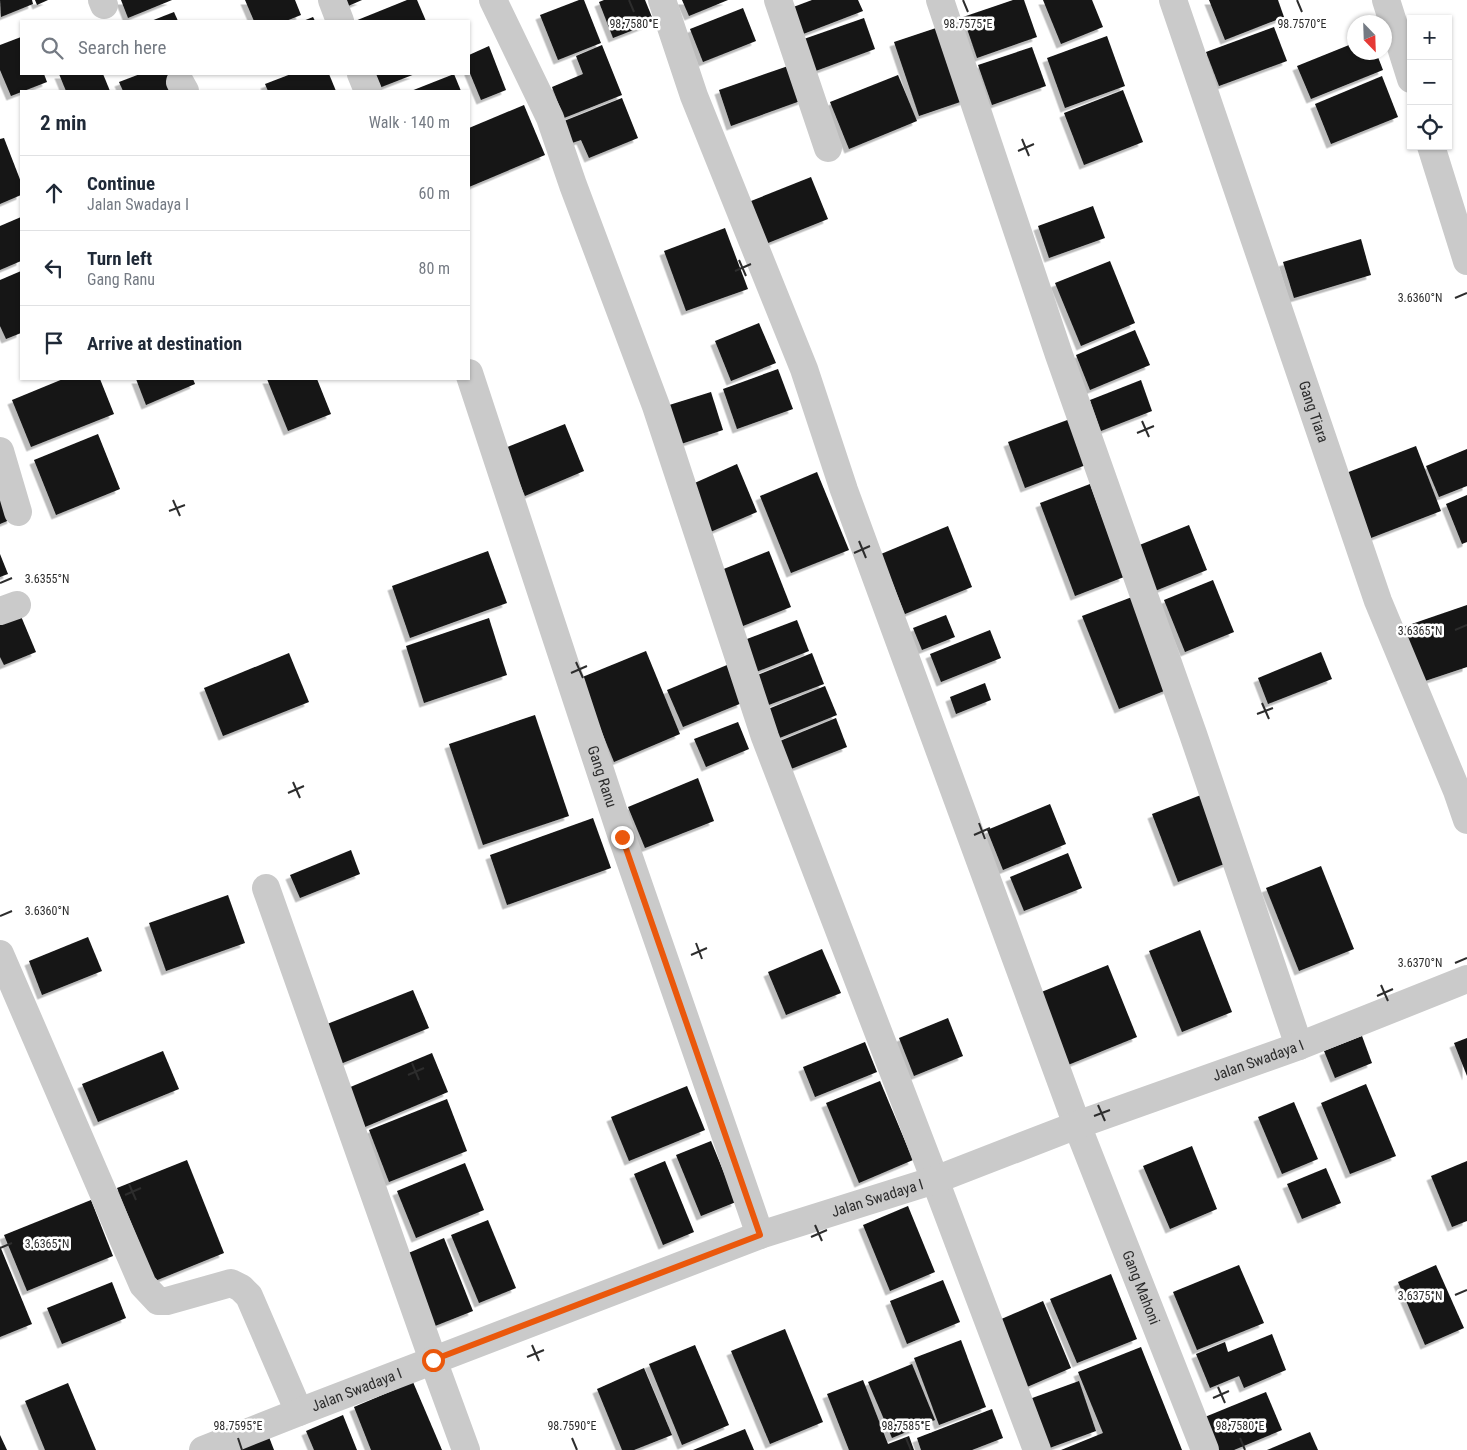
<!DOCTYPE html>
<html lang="en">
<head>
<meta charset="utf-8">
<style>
	:root { --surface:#fff; --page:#f2f2f3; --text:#1f2937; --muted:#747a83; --line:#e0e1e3 }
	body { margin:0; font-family:"Roboto Condensed",sans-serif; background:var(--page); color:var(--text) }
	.controls { position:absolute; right:15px; top:15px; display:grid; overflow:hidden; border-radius:0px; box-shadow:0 1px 4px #0004 }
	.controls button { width:45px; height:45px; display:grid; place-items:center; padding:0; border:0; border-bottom:1px solid var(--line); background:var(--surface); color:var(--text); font:25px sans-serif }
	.compass { position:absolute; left:1347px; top:15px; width:45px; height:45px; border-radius:50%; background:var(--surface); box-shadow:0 1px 4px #0004; rotate:157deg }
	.stop { position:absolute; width:15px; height:15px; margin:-11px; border:4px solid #ea580c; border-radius:50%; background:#fff }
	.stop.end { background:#ea580c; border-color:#fff; box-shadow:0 1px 5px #0008 }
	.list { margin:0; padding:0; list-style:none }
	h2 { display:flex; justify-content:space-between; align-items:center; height:65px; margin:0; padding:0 20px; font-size:21px }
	h2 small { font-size:16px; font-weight:400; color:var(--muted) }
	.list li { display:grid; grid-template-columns:32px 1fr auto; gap:15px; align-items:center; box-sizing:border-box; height:75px; padding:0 20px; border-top:1px solid var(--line) }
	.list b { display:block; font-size:19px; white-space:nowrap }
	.list p { margin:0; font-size:16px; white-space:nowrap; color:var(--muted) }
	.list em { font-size:16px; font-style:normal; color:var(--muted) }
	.icon { flex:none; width:28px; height:28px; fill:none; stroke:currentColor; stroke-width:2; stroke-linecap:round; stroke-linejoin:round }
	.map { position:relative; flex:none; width:1467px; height:1450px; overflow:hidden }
	.search { position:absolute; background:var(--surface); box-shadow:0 1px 4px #0004; left:20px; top:20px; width:450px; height:55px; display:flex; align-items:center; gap:12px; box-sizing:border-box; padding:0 18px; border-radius:0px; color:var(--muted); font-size:19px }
	.panel { position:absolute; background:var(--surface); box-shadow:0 1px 4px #0004; left:20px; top:90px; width:450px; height:290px; border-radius:0px }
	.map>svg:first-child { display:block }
	.building { fill:#141414; filter:url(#shadow) }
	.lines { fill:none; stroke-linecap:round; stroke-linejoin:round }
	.minor { stroke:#cacaca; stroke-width:28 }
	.route { stroke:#ea580c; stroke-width:6 }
	.ticks { fill:none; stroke:#2d2d2d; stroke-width:2 }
	.labels { text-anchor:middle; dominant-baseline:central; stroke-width:5; stroke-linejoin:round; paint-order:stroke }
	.street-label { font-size:15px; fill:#2d2d2d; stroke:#fff }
	.ticks-label { font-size:12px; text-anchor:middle; fill:#2d2d2d; stroke:#fff; stroke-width:5; stroke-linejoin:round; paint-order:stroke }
</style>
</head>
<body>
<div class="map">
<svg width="1467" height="1450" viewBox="0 0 1467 1450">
	<defs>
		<filter id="shadow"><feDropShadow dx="-4.5" dy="4.5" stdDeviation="0" flood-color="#0004"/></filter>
	</defs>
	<rect width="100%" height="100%" fill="#fff"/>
	<g class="building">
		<polygon points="0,0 32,0 33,4 1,17"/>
		<polygon points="35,0 48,0 37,5"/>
		<polygon points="121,0 172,0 128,18"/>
		<polygon points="245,0 295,0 301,15 286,21 254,21"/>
		<polygon points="343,0 362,0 346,7"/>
		<polygon points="407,0 417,0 426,21 355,21"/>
		<polygon points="579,0 584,0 601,43 558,60 540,15"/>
		<polygon points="604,0 645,0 654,22 613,38 599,2"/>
		<polygon points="682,0 728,0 689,16"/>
		<polygon points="812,0 858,0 863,11 798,36 788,9"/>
		<polygon points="1013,0 1024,0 1037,37 977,58 963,17"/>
		<polygon points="1043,0 1092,0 1103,27 1061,44"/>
		<polygon points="1209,0 1278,0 1284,17 1225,40"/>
		<polygon points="743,8 756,41 703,62 690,29"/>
		<polygon points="174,12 178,21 151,21"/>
		<polygon points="313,17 315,21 303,21"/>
		<polygon points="864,18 875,49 813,72 801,40"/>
		<polygon points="942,26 966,100 919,116 894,42"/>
		<polygon points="1274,27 1287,61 1219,86 1206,52"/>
		<polygon points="1107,36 1125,86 1065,108 1047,58"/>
		<polygon points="21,37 21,74 44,74 47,82 11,96 0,70 0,45"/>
		<polygon points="1354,43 1354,52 1376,52 1383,70 1311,99 1297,66"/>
		<polygon points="602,45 622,95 564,118 552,87 583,74 576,56"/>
		<polygon points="489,46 506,90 481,100 469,71 469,55"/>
		<polygon points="1032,47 1046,86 992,105 978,65"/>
		<polygon points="791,65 803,100 731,126 719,90"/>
		<polygon points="59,74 103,74 110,91 66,91"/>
		<polygon points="140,74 168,74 175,91 123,91 119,82"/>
		<polygon points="291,74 329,74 336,91 268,91 265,84"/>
		<polygon points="373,74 415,74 379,88"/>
		<polygon points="454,74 461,91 411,91"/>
		<polygon points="898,75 917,121 849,149 830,102"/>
		<polygon points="1382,76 1398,117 1331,144 1315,104"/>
		<polygon points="1123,90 1143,142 1084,165 1064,113"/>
		<polygon points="622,98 638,138 589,158 581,140 572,143 564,121"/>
		<polygon points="524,105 545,155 469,187 469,128"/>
		<polygon points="4,138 21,182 21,195 0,204 0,139"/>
		<polygon points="811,177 828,219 763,245 746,203"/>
		<polygon points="1093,206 1105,238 1049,258 1038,226"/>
		<polygon points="21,217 21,261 0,270 0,226"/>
		<polygon points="725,228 748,289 686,311 664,251"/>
		<polygon points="1361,239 1371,275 1294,298 1283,262"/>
		<polygon points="1110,261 1135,323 1081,346 1055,283"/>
		<polygon points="21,271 21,333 6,339 0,326 0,280"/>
		<polygon points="759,323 776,363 731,381 715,341"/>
		<polygon points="1135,330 1150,365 1090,390 1076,355"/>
		<polygon points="778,369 793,409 737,429 723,389"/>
		<polygon points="63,379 100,379 114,414 31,447 12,400"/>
		<polygon points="136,379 193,379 195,384 146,405"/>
		<polygon points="267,379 317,379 331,414 288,431"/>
		<polygon points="1141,380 1152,411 1101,431 1090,400"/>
		<polygon points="711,392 723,430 678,445 666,406"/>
		<polygon points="1070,419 1086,465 1025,488 1008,442"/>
		<polygon points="565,424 584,471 525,496 505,448"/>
		<polygon points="98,434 120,489 56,515 34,460"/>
		<polygon points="1416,446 1441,511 1371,538 1346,473"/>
		<polygon points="1467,449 1467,486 1439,497 1426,466"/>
		<polygon points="737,464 757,512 708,533 688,486"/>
		<polygon points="817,472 849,550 791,573 760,496"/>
		<polygon points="1090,484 1124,577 1075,596 1040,503"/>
		<polygon points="0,489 12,519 0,524"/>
		<polygon points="1467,495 1467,542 1462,544 1446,504"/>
		<polygon points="1189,525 1207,570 1155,591 1137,546"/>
		<polygon points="948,526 972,587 905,614 881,554"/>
		<polygon points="488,551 507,603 410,638 392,586"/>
		<polygon points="769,551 791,607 738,628 716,572"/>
		<polygon points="0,554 8,574 0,577"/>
		<polygon points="1213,580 1234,632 1185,652 1164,600"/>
		<polygon points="1132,597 1169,689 1119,709 1082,616"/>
		<polygon points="1467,605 1467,667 1416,684 1397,629"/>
		<polygon points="18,609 36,652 4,665 0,657 0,617"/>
		<polygon points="946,615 955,637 922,650 913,628"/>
		<polygon points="489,618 507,675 424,703 406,646"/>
		<polygon points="797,620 809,651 751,674 739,642"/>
		<polygon points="990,630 1001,658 941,682 930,654"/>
		<polygon points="646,651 680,734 614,762 580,678"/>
		<polygon points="1321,652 1332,679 1268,704 1258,678"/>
		<polygon points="289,653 309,702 223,736 204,688"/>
		<polygon points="812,653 824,684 761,708 750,678"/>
		<polygon points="727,665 742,703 683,727 667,690"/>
		<polygon points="985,683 991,700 956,714 950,697"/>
		<polygon points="825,686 837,715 772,741 761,712"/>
		<polygon points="535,715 569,816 483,845 449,744"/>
		<polygon points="836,718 847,747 786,771 775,743"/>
		<polygon points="738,722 749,749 706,767 694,739"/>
		<polygon points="698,778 714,821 645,848 628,807"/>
		<polygon points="1206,793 1232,861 1178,882 1152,814"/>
		<polygon points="1050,804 1066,844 1003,870 987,830"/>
		<polygon points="593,818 611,868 507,905 490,855"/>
		<polygon points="351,850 360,874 300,898 290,875"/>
		<polygon points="1068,853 1082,888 1024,911 1010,877"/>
		<polygon points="1321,866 1354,949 1299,971 1266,888"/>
		<polygon points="228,895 245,943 166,971 149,923"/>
		<polygon points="1200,930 1232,1012 1182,1032 1149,951"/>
		<polygon points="88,937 102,971 42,995 29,961"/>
		<polygon points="822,949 841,993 786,1015 768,972"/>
		<polygon points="1108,965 1137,1037 1068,1065 1039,993"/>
		<polygon points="413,990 429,1028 333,1067 317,1028"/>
		<polygon points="948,1018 963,1056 914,1076 899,1038"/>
		<polygon points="1362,1036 1372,1063 1335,1078 1324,1051"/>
		<polygon points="1467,1038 1467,1076 1454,1043"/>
		<polygon points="865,1042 877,1072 815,1097 803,1067"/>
		<polygon points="163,1051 179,1089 98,1122 82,1084"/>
		<polygon points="432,1053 448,1092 365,1127 348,1088"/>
		<polygon points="880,1081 913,1160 859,1183 826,1103"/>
		<polygon points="1366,1084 1396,1156 1350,1174 1321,1103"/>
		<polygon points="687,1086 705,1130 629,1161 611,1117"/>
		<polygon points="447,1099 467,1151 389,1182 369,1130"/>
		<polygon points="1294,1102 1318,1159 1282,1174 1258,1117"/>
		<polygon points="711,1141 736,1202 701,1216 676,1155"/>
		<polygon points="1192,1146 1217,1209 1170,1229 1143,1166"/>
		<polygon points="187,1160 224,1253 155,1281 117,1188"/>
		<polygon points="665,1161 694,1232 663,1245 634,1174"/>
		<polygon points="1467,1161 1467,1221 1452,1227 1431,1176"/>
		<polygon points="465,1163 484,1210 416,1238 397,1191"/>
		<polygon points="1326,1168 1341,1203 1302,1219 1287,1184"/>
		<polygon points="91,1200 113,1256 27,1291 4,1235"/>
		<polygon points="908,1206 935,1272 890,1291 863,1225"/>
		<polygon points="488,1220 516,1288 479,1303 451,1235"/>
		<polygon points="444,1238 473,1311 435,1326 406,1254"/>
		<polygon points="0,1246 32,1324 0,1337"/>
		<polygon points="1239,1265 1264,1323 1197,1350 1173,1292"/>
		<polygon points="1436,1265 1464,1328 1425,1345 1398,1282"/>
		<polygon points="1111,1274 1137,1339 1077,1363 1050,1299"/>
		<polygon points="943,1280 960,1322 907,1344 890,1301"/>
		<polygon points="112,1282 126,1318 62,1344 47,1308"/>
		<polygon points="1043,1301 1071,1368 1027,1387 999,1320"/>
		<polygon points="785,1329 823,1422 770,1444 731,1351"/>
		<polygon points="1272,1334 1286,1370 1244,1388 1239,1376 1210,1388 1196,1354 1225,1342 1228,1352"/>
		<polygon points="961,1340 986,1407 939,1425 914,1358"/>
		<polygon points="695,1345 729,1425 682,1445 649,1364"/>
		<polygon points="1141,1347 1182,1450 1061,1450 1103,1433 1078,1372"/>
		<polygon points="912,1364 935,1420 892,1438 868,1382"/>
		<polygon points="644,1368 672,1435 634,1450 622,1450 597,1389"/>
		<polygon points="863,1380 888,1444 909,1436 914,1450 849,1450 827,1394"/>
		<polygon points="1079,1381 1096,1431 1044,1450 1024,1401"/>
		<polygon points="413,1382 442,1450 371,1450 354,1407"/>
		<polygon points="68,1383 96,1450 45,1450 25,1401"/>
		<polygon points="1266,1392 1282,1430 1234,1450 1213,1450 1200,1419"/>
		<polygon points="992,1409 1003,1438 972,1450 921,1450 917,1438"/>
		<polygon points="343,1415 357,1450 314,1450 306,1431"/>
		<polygon points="745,1429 754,1450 693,1450"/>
		<polygon points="1310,1432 1318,1450 1267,1450"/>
		<polygon points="0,1435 7,1450 0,1450"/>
		<polygon points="269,1437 274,1450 238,1450"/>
	</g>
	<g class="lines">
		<g class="minor">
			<polyline points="102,0 104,5"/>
			<polyline points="332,0 340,21"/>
			<polyline points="493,0 550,118 573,185 656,406 765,737 935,1180 1037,1450"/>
			<path id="s1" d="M662,0L694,96L804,369L844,490L1077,1125L1205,1450"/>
			<polyline points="778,0 828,148"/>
			<polyline points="940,0 1059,355 1193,734 1299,1046"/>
			<path id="s2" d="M1173,0L1378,601L1457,791L1467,820"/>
			<polyline points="1386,0 1411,79"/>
			<polyline points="361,74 368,91"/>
			<polyline points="180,82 185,91"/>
			<polyline points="1431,146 1467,261"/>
			<path id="s3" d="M469,373L622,837L760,1235"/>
			<polyline points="0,451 18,512"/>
			<polyline points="0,611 17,605"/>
			<polyline points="266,888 433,1360 466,1450"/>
			<polyline points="0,954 143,1285 158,1301 167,1301 231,1283 241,1288 249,1296 299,1412"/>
			<path id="s4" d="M203,1450L299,1412L760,1235L935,1180L1077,1125L1299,1046L1467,979"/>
		</g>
	</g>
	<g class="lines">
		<polyline class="route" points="433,1360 760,1235 622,837"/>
	</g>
	<path class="ticks" d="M629,0L634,12M963,0L968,12M1297,0L1302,12M1022,139L1029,156M1018,151L1034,144M739,260L746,276M735,271L751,264M1455,298L1467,293M1142,421L1149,437M1137,433L1154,426M173,500L180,516M169,511L185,505M859,541L866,558M854,553L870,546M0,583L12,578M1455,630L1467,625M576,662L583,678M571,673L587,666M1262,703L1269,719M1257,714L1273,708M293,782L300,798M288,793L304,786M979,823L985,839M974,835L990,828M0,916L12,911M696,943L702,959M691,955L707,948M1455,963L1467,958M1381,985L1388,1001M1377,996L1393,989M412,1063L419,1080M408,1075L424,1068M1098,1105L1105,1121M1094,1116L1110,1110M129,1184L136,1200M125,1195L141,1188M815,1225L822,1241M811,1237L827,1230M0,1248L12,1243M1455,1295L1467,1290M532,1345L539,1361M527,1357L544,1350M1218,1387L1225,1403M1213,1398L1229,1391M238,1438L242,1450M572,1438L577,1450M906,1438L911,1450M1240,1438L1245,1450"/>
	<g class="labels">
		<g class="street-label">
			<text stroke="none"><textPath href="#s2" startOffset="435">Gang Tiara</textPath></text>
			<text stroke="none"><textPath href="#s3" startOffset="425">Gang Ranu</textPath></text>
			<text stroke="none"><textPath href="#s4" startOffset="1125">Jalan Swadaya I</textPath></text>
			<text stroke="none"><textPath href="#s4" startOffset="720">Jalan Swadaya I</textPath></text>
			<text stroke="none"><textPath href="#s1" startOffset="1374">Gang Mahoni</textPath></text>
			<text stroke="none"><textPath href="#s4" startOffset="165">Jalan Swadaya I</textPath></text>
		</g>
	</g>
	<g class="ticks-label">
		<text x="634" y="28">98.7580°E</text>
		<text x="1302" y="28">98.7570°E</text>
		<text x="968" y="28">98.7575°E</text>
		<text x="1420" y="302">3.6360°N</text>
		<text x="47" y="583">3.6355°N</text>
		<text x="1420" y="635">3.6365°N</text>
		<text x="47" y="915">3.6360°N</text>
		<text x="1420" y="967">3.6370°N</text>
		<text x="47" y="1248">3.6365°N</text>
		<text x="1420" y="1300">3.6375°N</text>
		<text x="238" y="1430">98.7595°E</text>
		<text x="572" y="1430">98.7590°E</text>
		<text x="906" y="1430">98.7585°E</text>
		<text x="1240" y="1430">98.7580°E</text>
	</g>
</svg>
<div class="controls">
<button>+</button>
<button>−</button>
<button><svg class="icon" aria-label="locate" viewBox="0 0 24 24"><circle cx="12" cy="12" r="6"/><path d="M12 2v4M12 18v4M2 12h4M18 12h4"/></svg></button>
</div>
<svg class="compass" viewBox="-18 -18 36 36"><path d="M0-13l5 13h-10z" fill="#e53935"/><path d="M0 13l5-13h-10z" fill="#747a83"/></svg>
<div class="stop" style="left:433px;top:1360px"></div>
<div class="stop end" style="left:622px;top:837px"></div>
<div class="search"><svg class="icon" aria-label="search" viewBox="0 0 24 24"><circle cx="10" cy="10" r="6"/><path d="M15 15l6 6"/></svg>Search here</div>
<section class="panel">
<h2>2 min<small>Walk · 140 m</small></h2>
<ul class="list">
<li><svg class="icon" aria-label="ahead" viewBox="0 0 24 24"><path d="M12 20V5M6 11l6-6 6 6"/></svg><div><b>Continue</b><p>Jalan Swadaya I</p></div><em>60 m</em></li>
<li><svg class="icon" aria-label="left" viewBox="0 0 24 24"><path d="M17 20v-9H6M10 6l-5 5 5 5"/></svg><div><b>Turn left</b><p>Gang Ranu</p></div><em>80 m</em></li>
<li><svg class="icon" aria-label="arrive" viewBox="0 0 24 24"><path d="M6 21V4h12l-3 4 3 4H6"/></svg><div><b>Arrive at destination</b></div></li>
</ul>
</section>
</div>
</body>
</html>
